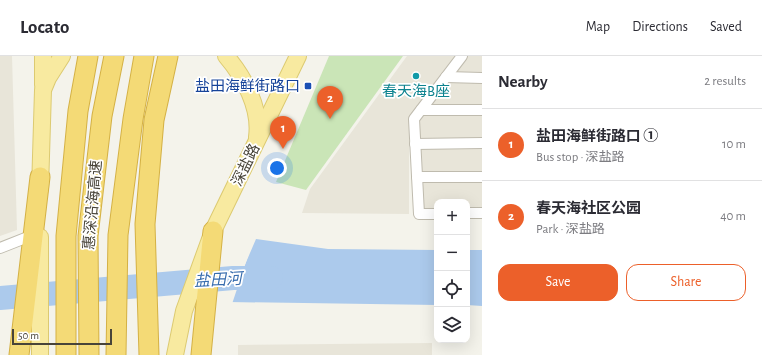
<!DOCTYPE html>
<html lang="en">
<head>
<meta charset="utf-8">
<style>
	:root { --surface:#fff; --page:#f7f7f7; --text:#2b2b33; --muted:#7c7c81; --line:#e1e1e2; --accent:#ec602a }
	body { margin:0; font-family:"Alegreya Sans","Noto Sans SC",sans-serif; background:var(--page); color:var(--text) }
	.controls { position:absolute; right:12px; bottom:12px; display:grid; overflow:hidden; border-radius:8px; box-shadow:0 4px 16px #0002 }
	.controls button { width:36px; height:36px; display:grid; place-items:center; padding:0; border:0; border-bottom:1px solid var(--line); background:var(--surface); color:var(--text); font:20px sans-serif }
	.scale { position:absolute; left:12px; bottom:10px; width:100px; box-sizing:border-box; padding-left:4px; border:2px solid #484439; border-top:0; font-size:11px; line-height:14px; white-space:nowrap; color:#484439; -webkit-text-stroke:3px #fff; paint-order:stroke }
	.you { position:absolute; left:277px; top:112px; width:14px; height:14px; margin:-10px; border:3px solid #fff; border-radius:50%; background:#1a73e8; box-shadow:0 0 0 6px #1a73e833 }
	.badge { display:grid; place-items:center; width:26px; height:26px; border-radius:50%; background:var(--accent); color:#fff; font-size:13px; font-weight:700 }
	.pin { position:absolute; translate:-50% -33px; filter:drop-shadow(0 1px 2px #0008) }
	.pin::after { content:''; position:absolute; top:21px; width:14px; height:12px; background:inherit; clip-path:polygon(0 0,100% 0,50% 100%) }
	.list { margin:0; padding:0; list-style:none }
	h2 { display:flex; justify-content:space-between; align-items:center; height:52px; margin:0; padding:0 16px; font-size:17px }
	h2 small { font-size:13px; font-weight:400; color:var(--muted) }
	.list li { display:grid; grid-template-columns:26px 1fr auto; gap:12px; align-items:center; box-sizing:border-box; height:72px; padding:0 16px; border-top:1px solid var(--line) }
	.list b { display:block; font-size:15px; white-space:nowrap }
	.list p { margin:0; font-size:13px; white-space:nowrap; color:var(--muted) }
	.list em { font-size:13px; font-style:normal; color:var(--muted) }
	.actions { display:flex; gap:8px; padding:12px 16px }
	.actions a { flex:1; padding:9px 0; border:1px solid var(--accent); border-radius:12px; text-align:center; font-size:14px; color:var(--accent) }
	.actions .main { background:var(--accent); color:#fff }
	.icon { flex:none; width:22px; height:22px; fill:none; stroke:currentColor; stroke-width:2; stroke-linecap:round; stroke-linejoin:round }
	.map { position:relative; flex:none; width:482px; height:299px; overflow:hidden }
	header { display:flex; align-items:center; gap:24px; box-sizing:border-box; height:56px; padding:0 20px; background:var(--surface); border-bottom:1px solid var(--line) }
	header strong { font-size:19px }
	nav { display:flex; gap:22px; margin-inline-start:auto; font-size:14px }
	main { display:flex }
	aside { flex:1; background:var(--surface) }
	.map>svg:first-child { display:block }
	.residential { fill:#e8e5d9 }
	.green { fill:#cae5b7 }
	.water { fill:#accaec }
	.pier { fill:#f4f3eb }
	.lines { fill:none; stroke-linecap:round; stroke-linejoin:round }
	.river { stroke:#accaec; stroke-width:24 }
	.minor-casing { stroke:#bfbbae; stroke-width:12 }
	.primary-casing { stroke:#dcca71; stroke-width:18 }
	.motorway-casing { stroke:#d4b145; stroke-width:21 }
	.minor { stroke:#fff; stroke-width:10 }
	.primary { stroke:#f8eaa0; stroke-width:16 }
	.motorway { stroke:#f4da76; stroke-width:19 }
	.culture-dot { fill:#0f9aa8; stroke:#fff; stroke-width:1.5 }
	.transit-dot { fill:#1a4fb4; stroke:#fff; stroke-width:1.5 }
	.labels { text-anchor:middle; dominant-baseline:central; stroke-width:3.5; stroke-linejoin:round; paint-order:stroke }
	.transit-label { font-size:15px; fill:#164399; stroke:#fff; text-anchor:end }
	.culture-label { font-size:15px; fill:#0d838f; stroke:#fff }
	.street-label { font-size:15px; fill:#484439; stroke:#fff }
	.water-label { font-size:16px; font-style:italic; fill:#386dae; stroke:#fff }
</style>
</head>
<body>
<header>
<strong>Locato</strong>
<nav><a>Map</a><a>Directions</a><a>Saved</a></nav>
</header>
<main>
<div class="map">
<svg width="482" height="299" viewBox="0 0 482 299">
	<rect width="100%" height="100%" fill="#f4f3eb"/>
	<g class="residential">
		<polygon points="0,0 12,0 17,174 0,180"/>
		<polygon points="407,0 455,0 409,62 409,158 302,157 310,133"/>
		<polygon points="456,0 482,0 482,163 467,163 467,146 437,146 437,163 415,163 412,62"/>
		<polygon points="432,287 432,299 238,299 238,289"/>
	</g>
	<polygon class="green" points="329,0 403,0 306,134 276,126"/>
	<g class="water">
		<polygon points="256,183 328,193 437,194 437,249 229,246"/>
		<polygon points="467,194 482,194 482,250 467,249"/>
	</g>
	<polygon class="pier" points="254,182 232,248 228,248 227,245"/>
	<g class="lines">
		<polyline class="river" points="0,242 233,222 271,222"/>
		<defs>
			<g id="minor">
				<polyline points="446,21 482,22"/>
				<polyline points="421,54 482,54"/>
				<polyline points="415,88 482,87"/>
				<polyline points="417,121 482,121"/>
				<polyline points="467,157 482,157"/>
				<polyline points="437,158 419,158 414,63 462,0"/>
				<polyline points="0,192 33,179 36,180"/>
			</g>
			<g id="primary">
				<path d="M226,0C244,21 261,52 257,81"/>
				<polyline points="43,29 43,0"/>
				<polyline points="40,133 43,34 48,22 62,0"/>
				<polyline points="40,299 40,181"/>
				<polyline points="175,299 184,255 213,175 298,0"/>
			</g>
			<g id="motorway">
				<polyline points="19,299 40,121"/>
				<polyline points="66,299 66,180 78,55 88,0"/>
				<polyline points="89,299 88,180 102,60 114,0"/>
				<polyline points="116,299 118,179 133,63 144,0"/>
				<polyline points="149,299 145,168 154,64 168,0"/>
				<polyline points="201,299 213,175"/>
			</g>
		</defs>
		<use href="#minor" class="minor-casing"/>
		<use href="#primary" class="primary-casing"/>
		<use href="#motorway" class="motorway-casing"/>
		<use href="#minor" class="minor"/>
		<use href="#primary" class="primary"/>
		<use href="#motorway" class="motorway"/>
	</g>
	<circle class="culture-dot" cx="416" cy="20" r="4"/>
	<rect class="transit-dot" x="304" y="26" width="8" height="8" rx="2"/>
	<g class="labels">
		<g class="transit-label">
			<text x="300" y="30">盐田海鲜街路口</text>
		</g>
		<g class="culture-label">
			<text x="416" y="35">春天海B座</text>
		</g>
		<g class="street-label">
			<text transform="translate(246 109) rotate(-64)">深盐路</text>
			<text transform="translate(93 149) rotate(-85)">惠深沿海高速</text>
		</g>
		<g class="water-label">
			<text transform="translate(218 224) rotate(-3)">盐田河</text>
		</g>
	</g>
</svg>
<div class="controls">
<button>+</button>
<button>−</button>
<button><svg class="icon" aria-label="locate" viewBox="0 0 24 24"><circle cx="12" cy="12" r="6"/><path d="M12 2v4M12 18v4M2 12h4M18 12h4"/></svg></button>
<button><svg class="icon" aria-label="layers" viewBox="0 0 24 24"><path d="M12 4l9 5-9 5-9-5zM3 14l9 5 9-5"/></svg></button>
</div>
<div class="scale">50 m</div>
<div class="you"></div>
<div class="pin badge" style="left:283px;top:93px">1</div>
<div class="pin badge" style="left:330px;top:63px">2</div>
</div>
<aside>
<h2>Nearby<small>2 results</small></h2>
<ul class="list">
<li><span class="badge">1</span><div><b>盐田海鲜街路口 ①</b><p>Bus stop · 深盐路</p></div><em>10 m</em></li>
<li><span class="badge">2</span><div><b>春天海社区公园</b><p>Park · 深盐路</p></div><em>40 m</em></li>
</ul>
<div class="actions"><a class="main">Save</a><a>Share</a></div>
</aside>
</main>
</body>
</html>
